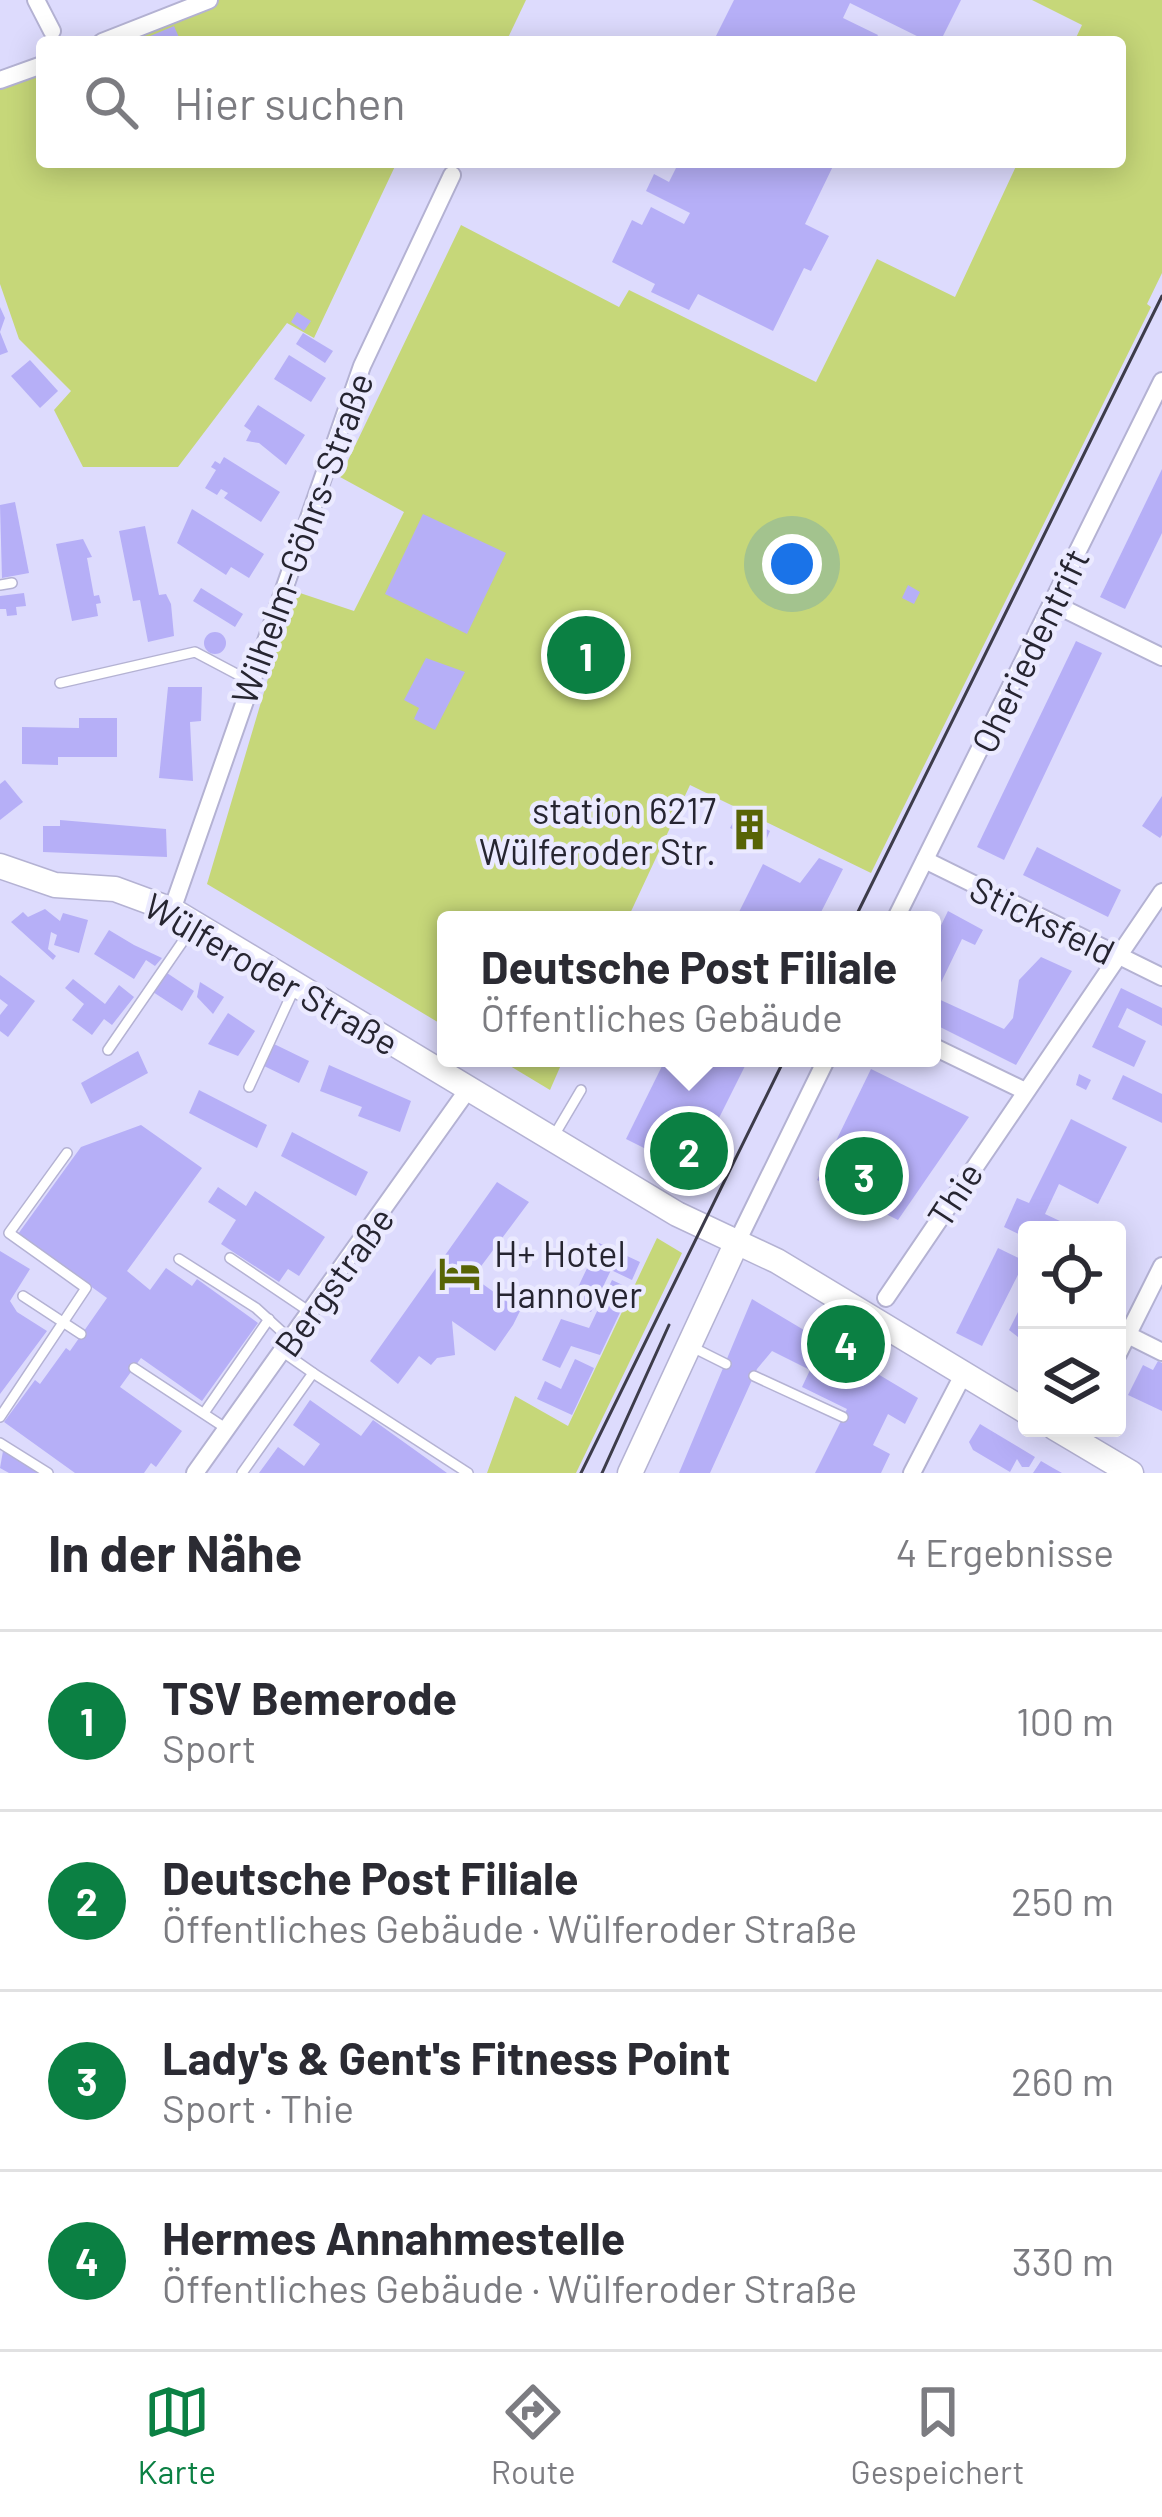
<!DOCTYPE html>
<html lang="de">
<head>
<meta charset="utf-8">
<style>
	:root { --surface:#fff; --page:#f2f2f3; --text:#2b2b33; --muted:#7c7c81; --line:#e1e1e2; --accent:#0b8043 }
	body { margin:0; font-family:Barlow,sans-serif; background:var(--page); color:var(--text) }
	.controls { position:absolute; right:36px; bottom:36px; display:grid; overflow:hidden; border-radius:12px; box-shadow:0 6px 30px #0003 }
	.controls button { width:108px; height:108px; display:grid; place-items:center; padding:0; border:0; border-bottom:3px solid var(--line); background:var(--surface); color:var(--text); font:60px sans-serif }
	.you { position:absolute; left:792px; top:564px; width:42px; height:42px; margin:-30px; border:9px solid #fff; border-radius:50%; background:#1a73e8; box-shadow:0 0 0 18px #1a73e833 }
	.badge { display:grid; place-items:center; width:78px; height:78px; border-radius:50%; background:var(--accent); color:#fff; font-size:39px; font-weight:700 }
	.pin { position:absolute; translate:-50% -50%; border:6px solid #fff; box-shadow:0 3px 12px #0006 }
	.popup { position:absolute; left:437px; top:911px; width:504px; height:156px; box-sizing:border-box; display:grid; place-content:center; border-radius:12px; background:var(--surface); filter:drop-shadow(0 3px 9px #0005); font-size:39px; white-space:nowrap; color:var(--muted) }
	.popup b { font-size:45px; color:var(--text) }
	.popup::after { content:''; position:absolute; left:50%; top:100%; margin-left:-24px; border:24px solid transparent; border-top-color:var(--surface) }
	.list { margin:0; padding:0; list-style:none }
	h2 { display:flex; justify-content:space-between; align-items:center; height:156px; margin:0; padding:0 48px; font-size:51px }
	h2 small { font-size:39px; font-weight:400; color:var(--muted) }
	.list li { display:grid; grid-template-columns:78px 1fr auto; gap:36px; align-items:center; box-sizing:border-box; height:180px; padding:0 48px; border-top:3px solid var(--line) }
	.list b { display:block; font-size:45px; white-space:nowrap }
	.list p { margin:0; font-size:39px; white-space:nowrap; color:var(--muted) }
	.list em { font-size:39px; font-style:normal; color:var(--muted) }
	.icon { flex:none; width:66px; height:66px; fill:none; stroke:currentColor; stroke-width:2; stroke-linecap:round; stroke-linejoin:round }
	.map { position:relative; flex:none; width:1162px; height:1473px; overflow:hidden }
	.search { position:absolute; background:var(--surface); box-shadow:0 6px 30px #0003; left:36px; right:36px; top:36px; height:132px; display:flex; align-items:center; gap:30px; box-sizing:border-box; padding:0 42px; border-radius:12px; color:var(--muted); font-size:45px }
	.sheet { height:876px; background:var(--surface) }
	nav { display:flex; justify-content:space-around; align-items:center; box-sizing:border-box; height:168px; border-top:3px solid var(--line); background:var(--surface); font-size:33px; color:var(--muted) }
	nav a { display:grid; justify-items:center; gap:6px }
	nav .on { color:var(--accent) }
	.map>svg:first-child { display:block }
	.green { fill:#c6d779 }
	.building { fill:#b6aff7 }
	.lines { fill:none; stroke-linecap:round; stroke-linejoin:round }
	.lane-casing { stroke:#b4b2d3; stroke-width:12 }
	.street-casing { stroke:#b4b2d3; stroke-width:20 }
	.secondary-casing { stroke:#b4b2d3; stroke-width:27 }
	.lane { stroke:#fff; stroke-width:9 }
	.street { stroke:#fff; stroke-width:16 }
	.secondary { stroke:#fff; stroke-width:24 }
	.tram { stroke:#3d3c4a; stroke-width:3 }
	.labels { text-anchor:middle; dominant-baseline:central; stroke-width:9; stroke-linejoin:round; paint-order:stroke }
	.street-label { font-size:36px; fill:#262531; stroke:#ebeaff }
	.poi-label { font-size:36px; fill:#262531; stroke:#ebeaff; text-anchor:end }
</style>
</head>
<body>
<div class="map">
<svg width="1162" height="1473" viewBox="0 0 1162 1473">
	<rect width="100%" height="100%" fill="#dddbfd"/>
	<g class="green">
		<polygon points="195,0 526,0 506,42 85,42"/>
		<polygon points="1032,0 1162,0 1162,273 1147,304 1151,307 871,873 690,785 627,920 446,920 446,1027 207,884 294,591 354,611 404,512 340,477 461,225 619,307 629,290 816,382 877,259 955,297 1018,162 1120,162 1120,42 1074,42 1082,25"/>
		<polygon points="42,58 42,162 397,162 314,338 287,323 178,467 83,467 54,410 71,391 19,339 0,284 0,73"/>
		<polygon points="497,1058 564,1058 550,1090"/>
		<polygon points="657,1238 682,1253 576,1473 487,1473 515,1396 568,1426"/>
	</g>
	<g class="building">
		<polygon points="734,0 961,0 940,42 929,42 850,3 843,18 878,35 874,42 713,42"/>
		<polygon points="174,26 181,42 136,42"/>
		<polygon points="679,162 835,162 805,224 829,236 811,271 804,268 773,331 698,294 689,310 651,292 655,284 612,262 632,220 642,225 651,207 684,224 690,213 646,191 654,174 669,182"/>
		<polygon points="0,307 5,318 0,332 8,352 0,355"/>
		<polygon points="297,312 311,321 304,331 291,322"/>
		<polygon points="303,333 333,351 325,363 296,344"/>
		<polygon points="289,355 326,378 311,402 274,379"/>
		<polygon points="30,360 58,391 40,408 11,376"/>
		<polygon points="258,405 305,435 286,465 259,443 246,441 251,431 244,426"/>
		<polygon points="224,457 280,492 261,522 224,498 228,493 221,489 217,495 205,488 216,470 211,467 215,461 220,464"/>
		<polygon points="1162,469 1162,533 1125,609 1100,597"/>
		<polygon points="15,502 29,573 2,578 0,505"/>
		<polygon points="192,509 264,554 249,578 231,567 226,575 177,543"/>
		<polygon points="423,514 506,553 467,634 385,594"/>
		<polygon points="145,526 159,595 166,594 171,604 174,636 148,642 140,600 133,601 119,531"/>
		<polygon points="83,539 92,557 87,558 94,596 99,595 101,603 96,604 98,616 72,621 56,544"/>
		<polygon points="908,585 920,592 914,604 902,598"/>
		<polygon points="201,588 243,614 235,627 193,601"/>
		<polygon points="24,593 26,606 16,607 17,615 7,616 6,609 0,609 0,596"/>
		<circle cx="215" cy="643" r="11"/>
		<polygon points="1076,641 1102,653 1004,860 977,847"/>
		<polygon points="426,658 465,672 435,730 414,719 419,708 404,700"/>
		<polygon points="168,687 202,687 201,721 190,722 193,781 159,778"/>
		<polygon points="79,718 117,718 117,757 58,757 58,765 22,764 22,727 79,728"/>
		<polygon points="5,780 23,802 0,820 0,784"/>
		<polygon points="1162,796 1162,835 1160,838 1142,826"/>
		<polygon points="737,815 770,831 764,845 730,828"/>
		<polygon points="60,820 166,829 167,857 43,852 43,826 60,826"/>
		<polygon points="1037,847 1121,890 1108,917 1023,875"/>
		<polygon points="819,858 843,869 817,920 735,920 763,864 800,883"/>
		<polygon points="45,909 60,921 63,913 88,920 79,953 54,945 57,935 51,932 48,949 56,956 53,960 11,922 23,912 28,917"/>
		<polygon points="948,911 983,930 975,945 962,939 934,997 1004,1029 1013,1018 1019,980 1041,957 1072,971 1016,1065 932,1023 932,944"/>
		<polygon points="109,930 134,945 162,958 155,966 146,960 134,979 94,954"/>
		<polygon points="167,973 194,991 182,1011 153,992"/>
		<polygon points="0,975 35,1001 8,1037 0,1031 0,1015 8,1005 0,999"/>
		<polygon points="73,979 105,1004 119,985 134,997 112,1025 104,1019 92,1035 72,1020 84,1004 65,988"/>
		<polygon points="200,982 224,997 213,1014 197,997"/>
		<polygon points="1121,988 1162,1008 1162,1026 1127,1008 1118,1027 1146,1041 1134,1067 1092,1047"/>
		<polygon points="228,1013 255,1031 238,1056 208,1044"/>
		<polygon points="274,1044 309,1061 299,1083 264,1066"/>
		<polygon points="138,1051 148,1073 91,1104 81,1083"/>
		<polygon points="666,1058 749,1058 692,1172 626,1139"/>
		<polygon points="329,1065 411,1101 400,1132 358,1116 362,1107 320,1091"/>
		<polygon points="871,1069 969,1117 898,1220 817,1180"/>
		<polygon points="1079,1074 1091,1080 1086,1090 1076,1085"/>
		<polygon points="1123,1075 1162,1094 1162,1123 1112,1099"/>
		<polygon points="199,1090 267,1125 257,1148 189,1113"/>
		<polygon points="1071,1119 1127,1147 1098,1204 1059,1184 1045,1214 1079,1230 1027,1230 1027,1238 1004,1227 1017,1198 1029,1203"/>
		<polygon points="141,1125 202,1168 127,1271 150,1290 166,1268 192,1286 197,1279 258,1323 202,1401 141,1358 120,1387 182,1431 156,1467 151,1463 144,1473 75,1473 4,1422 35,1380 40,1384 66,1348 70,1351 107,1298 18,1234 81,1147"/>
		<polygon points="292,1132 368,1172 356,1196 281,1156"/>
		<polygon points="497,1182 529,1202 473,1277 520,1311 513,1325 495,1351 452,1321 455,1355 437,1358 431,1365 419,1356 398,1384 370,1361"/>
		<polygon points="218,1187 246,1206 255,1191 325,1237 299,1276 288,1269 279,1282 221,1244 236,1220 208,1202"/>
		<polygon points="599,1243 640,1262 632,1280 611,1270 591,1312 571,1302"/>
		<polygon points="998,1248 1025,1261 982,1346 956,1333"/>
		<polygon points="0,1251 30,1269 10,1301 17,1312 47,1331 0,1394"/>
		<polygon points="612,1280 631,1289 600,1355 571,1346 560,1368 542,1360 561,1319 589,1328"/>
		<polygon points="752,1299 918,1398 905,1424 888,1414 873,1445 890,1454 881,1473 815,1473 847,1409 802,1387 810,1370 772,1351 757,1369 710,1473 679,1473"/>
		<polygon points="1021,1306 1027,1309 1027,1344 1009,1330"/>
		<polygon points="575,1359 594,1368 572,1415 537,1399 545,1381 561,1389"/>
		<polygon points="1158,1361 1162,1363 1162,1411 1128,1395 1143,1365 1153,1370"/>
		<polygon points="310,1400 361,1436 373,1420 447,1473 259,1473 278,1447 304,1466 320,1444 293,1425"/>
		<polygon points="980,1424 1035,1457 1029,1467 1022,1467 1017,1459 1010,1472 973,1450 969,1442"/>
		<polygon points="3,1451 38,1473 9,1473 0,1468"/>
		<polygon points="1041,1461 1053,1468 1062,1473 1033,1473"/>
	</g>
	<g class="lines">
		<defs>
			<g id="lane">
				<polyline points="0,585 12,583"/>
				<polyline points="60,683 195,652 248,680"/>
				<polyline points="108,1050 192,928"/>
				<polyline points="249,1087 294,989"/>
				<polyline points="555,1134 581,1090"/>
				<polyline points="230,1258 310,1312"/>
				<polyline points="179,1259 256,1308 291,1340"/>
				<polyline points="23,1296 81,1334"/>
				<polyline points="694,1348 726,1364"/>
				<polyline points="134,1368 227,1429"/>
				<polyline points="313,1373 468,1473"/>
				<polyline points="754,1376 843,1417"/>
				<polyline points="204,1413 269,1319"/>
				<polyline points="0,1417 86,1288 9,1233 67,1153"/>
				<polyline points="0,1443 48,1473"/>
				<polyline points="242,1473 313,1373 283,1352"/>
			</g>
			<g id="street">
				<polyline points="36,0 52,31"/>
				<polyline points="102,42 209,0"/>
				<polyline points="0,80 42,65"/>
				<polyline points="1052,603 1162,657"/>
				<polyline points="925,860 1162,977"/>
				<polyline points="172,910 362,366 452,175"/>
				<polyline points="895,920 1162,381"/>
				<polyline points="932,1046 1023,1090"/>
				<polyline points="737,1242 827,1058"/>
				<polyline points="886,1298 1162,892"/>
				<polyline points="1128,1335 1162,1352"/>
				<polyline points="1117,1356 1162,1266"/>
				<polyline points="195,1473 469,1088"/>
				<polyline points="912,1473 963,1375"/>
			</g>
			<g id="secondary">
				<polyline points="0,866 55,885 115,889 172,910 677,1214 777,1261 1027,1412"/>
				<polyline points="1055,1428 1131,1473"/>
				<polyline points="630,1473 737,1242"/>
			</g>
		</defs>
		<use href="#lane" class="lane-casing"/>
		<use href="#street" class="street-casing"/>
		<use href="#secondary" class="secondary-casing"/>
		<use href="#lane" class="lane"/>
		<use href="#street" class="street"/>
		<use href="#secondary" class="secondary"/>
		<g class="tram">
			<polyline points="854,920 1162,296"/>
			<polyline points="581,1473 785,1058"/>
			<polyline points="602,1473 669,1325"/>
		</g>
	</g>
	<defs>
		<symbol id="building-bare" viewBox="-9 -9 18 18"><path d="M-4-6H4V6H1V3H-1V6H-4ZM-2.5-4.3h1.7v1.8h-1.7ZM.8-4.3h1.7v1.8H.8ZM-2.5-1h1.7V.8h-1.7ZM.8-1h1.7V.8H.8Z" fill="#586405" stroke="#ebeaff" stroke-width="2.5" paint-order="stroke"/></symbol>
		<symbol id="hotel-bare" viewBox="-9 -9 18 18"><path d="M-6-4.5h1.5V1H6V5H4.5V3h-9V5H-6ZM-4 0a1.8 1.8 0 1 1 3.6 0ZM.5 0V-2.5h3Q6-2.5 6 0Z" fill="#586405" stroke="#ebeaff" stroke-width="2.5" paint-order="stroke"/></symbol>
	</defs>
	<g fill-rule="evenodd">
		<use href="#building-bare" x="720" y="800" width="59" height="59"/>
		<use href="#hotel-bare" x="430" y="1244" width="59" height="59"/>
	</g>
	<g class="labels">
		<g class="street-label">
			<text transform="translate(301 538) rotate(-70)">Wilhelm-Göhrs-Straße</text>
			<text transform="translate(1029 650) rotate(-64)">Oheriedentrift</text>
			<text transform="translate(1043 919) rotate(26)">Sticksfeld</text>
			<text transform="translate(272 973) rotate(30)">Wülferoder Straße</text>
			<text transform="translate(954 1194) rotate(-57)">Thie</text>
			<text transform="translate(333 1281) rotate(-54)">Bergstraße</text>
		</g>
		<g class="poi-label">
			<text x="716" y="809">station 6217<tspan x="716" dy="41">Wülferoder Str.</tspan></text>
			<text x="494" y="1252" text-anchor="start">H+ Hotel<tspan x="494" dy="41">Hannover</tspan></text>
		</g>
	</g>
</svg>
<div class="controls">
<button><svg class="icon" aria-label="locate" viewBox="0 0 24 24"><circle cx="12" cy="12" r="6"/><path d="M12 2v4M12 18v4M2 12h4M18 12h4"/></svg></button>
<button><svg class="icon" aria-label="layers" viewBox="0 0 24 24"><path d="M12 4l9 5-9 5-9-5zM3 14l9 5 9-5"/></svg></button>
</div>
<div class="you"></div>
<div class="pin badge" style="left:586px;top:655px">1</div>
<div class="pin badge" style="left:689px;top:1151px">2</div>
<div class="popup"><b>Deutsche Post Filiale</b>Öffentliches Gebäude</div>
<div class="pin badge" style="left:864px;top:1176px">3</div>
<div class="pin badge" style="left:846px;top:1344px">4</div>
<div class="search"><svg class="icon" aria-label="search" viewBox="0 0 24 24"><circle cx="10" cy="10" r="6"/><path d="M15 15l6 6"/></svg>Hier suchen</div>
</div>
<section class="sheet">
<h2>In der Nähe<small>4 Ergebnisse</small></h2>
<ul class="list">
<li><span class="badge">1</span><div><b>TSV Bemerode</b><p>Sport</p></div><em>100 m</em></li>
<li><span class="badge">2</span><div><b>Deutsche Post Filiale</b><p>Öffentliches Gebäude · Wülferoder Straße</p></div><em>250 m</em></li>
<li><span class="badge">3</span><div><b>Lady's &amp; Gent's Fitness Point</b><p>Sport · Thie</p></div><em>260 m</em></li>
<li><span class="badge">4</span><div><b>Hermes Annahmestelle</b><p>Öffentliches Gebäude · Wülferoder Straße</p></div><em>330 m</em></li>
</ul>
</section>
<nav>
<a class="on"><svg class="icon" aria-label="map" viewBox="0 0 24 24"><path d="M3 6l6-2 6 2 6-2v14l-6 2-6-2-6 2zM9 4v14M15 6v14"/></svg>Karte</a>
<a><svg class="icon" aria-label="directions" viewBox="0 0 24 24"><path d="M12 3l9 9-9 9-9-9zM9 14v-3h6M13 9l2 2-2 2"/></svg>Route</a>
<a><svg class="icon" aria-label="saved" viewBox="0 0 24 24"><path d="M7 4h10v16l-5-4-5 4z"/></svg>Gespeichert</a>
</nav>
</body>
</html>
